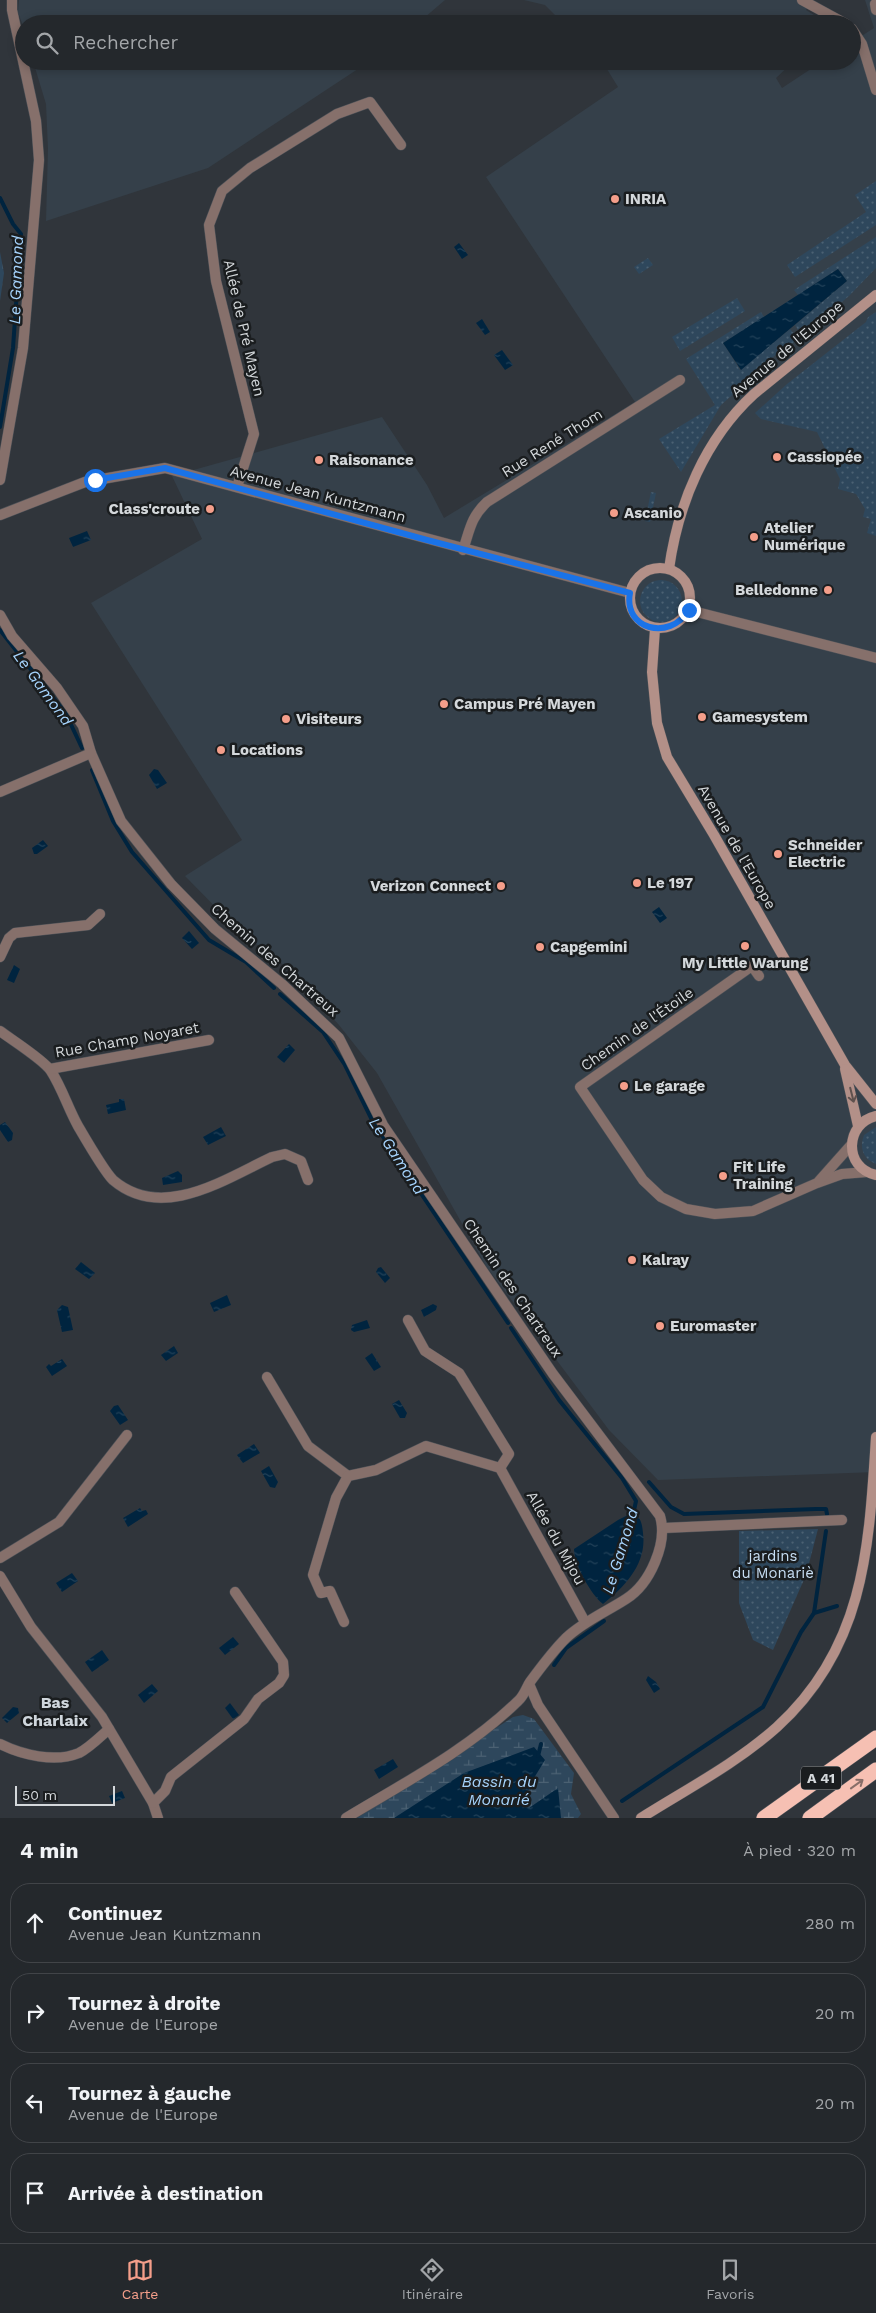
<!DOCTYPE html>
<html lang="fr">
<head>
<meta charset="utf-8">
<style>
	:root { --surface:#24282c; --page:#303438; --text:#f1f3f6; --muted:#a3a6a9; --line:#414448; --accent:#f49e8a }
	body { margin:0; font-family:"Work Sans",sans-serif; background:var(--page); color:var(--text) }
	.scale { position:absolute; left:15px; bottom:12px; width:100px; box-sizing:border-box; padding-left:5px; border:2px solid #d4d8db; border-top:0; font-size:14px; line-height:18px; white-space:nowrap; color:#d4d8db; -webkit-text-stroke:4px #1a1d1f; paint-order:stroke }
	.stop { position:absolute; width:15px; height:15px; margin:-11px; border:4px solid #1a73e8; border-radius:50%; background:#fff }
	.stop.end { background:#1a73e8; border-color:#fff; box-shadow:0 1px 5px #0008 }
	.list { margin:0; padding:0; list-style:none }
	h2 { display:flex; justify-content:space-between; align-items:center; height:65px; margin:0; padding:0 20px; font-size:21px }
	h2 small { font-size:16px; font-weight:400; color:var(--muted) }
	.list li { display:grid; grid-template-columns:32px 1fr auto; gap:15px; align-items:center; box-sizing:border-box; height:80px; margin:0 10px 10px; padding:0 10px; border:1px solid var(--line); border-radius:20px }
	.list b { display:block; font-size:19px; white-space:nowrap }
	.list p { margin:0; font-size:16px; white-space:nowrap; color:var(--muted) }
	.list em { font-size:16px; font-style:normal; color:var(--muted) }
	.icon { flex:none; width:28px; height:28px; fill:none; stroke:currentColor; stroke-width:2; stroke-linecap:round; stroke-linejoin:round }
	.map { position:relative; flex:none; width:876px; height:1818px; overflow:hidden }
	.search { position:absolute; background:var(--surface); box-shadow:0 2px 8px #0003; left:15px; right:15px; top:15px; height:55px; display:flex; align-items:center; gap:12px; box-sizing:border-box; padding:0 18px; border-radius:28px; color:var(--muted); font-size:19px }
	.sheet { height:425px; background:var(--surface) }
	nav { display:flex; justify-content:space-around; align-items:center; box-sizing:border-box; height:70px; border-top:1px solid var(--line); background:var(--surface); font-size:14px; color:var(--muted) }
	nav a { display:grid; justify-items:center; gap:2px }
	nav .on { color:var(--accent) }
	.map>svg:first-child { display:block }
	.built { fill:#35404a }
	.grass { fill:url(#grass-dots) }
	.wetland { fill:url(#wetland-marsh) }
	.cemetery { fill:url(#cemetery-stones) }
	.water { fill:url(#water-ripples) }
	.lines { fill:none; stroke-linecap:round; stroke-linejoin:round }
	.stream { stroke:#00243f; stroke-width:4 }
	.minor-casing { stroke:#4e5258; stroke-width:11 }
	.secondary-casing { stroke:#4e5258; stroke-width:11 }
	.motorway-casing { stroke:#4e5258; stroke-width:16 }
	.minor { stroke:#86706b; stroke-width:10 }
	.secondary { stroke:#b39088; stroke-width:10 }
	.motorway { stroke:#f6c0b3; stroke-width:15 }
	.oneway { stroke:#5f514e }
	.oneway2 { stroke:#886e69 }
	.route { stroke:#1a73e8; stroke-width:6 }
	.poi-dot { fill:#f49e8a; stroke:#1a1d1f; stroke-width:2 }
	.labels { text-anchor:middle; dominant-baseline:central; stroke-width:5; stroke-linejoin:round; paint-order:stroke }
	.shield { fill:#1a1d1f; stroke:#9ca0a3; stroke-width:1 }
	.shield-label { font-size:14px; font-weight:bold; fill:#d4d8db }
	.poi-label { font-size:15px; font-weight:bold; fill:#d4d8db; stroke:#1a1d1f; text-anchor:start }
	.street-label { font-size:15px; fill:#d4d8db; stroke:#1a1d1f }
	.park-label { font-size:15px; fill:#c7def3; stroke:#1a1d1f }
	.water-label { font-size:16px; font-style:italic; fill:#a6d4fd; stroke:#1a1d1f }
	.neighbourhood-label { font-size:16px; font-weight:bold; fill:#cfd6dc; stroke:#1a1d1f }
</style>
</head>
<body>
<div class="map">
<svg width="876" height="1818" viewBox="0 0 876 1818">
	<defs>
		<pattern id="grass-dots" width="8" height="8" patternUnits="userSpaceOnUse" patternTransform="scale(1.25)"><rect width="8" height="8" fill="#2e475c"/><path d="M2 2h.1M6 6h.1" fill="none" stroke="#4b6173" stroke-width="1.8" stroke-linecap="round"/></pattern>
		<pattern id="wetland-marsh" width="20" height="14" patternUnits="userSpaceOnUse" patternTransform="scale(1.25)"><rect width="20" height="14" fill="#2e475c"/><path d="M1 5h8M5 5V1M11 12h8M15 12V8" fill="none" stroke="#4b6173"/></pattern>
		<pattern id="cemetery-stones" width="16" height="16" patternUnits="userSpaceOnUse" patternTransform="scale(1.25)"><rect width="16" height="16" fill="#2e475c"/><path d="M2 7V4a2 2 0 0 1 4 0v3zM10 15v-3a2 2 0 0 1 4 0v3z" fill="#4b6173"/></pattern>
		<pattern id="water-ripples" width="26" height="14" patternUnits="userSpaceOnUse" patternTransform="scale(1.25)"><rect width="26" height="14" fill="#00243f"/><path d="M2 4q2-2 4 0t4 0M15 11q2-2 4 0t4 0" fill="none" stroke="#24435a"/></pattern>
	</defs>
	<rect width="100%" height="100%" fill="#30353b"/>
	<g class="built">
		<polygon points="19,0 445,0 417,24 24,24 24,29 18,12"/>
		<polygon points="524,0 810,0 806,10 828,24 564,24 545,5"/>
		<polygon points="865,0 876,0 876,1472 658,1480 609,1430 486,1266 377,1073 339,1025 285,966 236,928 185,876 242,840 91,603 202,539 172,476 382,417 427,485 444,518 635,402 486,177 618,87 602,61 794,61 776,78 782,88 823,61 852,61 852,42 874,28"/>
		<polygon points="33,61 370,61 208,168 46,221 48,149 46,104"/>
	</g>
	<g class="grass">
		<polygon points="876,181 876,225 795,277 787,265 866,212 855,195"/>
		<polygon points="876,237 876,268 849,296 802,336 795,325 847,281 838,269 798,295 794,290"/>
		<polygon points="648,258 653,265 639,274 634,267"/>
		<polygon points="737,298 745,311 680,351 672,337"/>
		<polygon points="761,312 764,317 723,343 740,370 790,329 798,339 751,373 738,390 721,405 681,472 659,439 715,405 686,359"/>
		<polygon points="876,312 876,536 867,533 871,519 863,517 865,509 856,494 838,489 840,479 817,432 761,419 755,413 787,384 866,322 868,317"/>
		<polygon points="651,492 656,493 650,522 645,521"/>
		<circle cx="661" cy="601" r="21"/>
		<path d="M876,1127V1164C863,1159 859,1148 864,1135Z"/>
		<polygon points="818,1529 806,1575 773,1650 753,1640 739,1603 739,1531"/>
	</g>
	<polygon class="wetland" points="523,1715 534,1719 574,1773 571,1794 581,1814 578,1818 357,1818 513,1717"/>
	<polygon class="cemetery" points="0,252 4,273 0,301"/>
	<g class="water">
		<polygon points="459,243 468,255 462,259 454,247"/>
		<polygon points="838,269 847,281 741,370 723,343"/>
		<polygon points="482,319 490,332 485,335 476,323"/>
		<polygon points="502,350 513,365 505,370 494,355"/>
		<polygon points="87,531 91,540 73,547 69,538"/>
		<polygon points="154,769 158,770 167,783 157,789 149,775"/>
		<polygon points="43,840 48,846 37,854 34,854 32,848"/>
		<polygon points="659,907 667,918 660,923 652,912"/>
		<polygon points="189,931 199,943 192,949 182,938"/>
		<polygon points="14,965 20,969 14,983 7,980"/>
		<polygon points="289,1044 295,1050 284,1063 277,1057"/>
		<polygon points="119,1099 124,1099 126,1110 108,1114 106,1105 119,1102"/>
		<polygon points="5,1122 13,1133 12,1140 8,1142 0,1130 0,1125"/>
		<polygon points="221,1127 226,1136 208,1145 203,1137"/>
		<polygon points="178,1171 182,1175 182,1182 163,1185 162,1178"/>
		<polygon points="81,1262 95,1273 89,1279 75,1269"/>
		<polygon points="381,1267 390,1278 385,1283 376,1272 378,1268"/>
		<polygon points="227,1295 231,1305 214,1312 210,1303"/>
		<polygon points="433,1304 437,1306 436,1310 424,1317 421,1310"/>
		<polygon points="62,1305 68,1307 73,1330 62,1332 57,1310"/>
		<polygon points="367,1320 370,1328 354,1332 351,1330 352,1325"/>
		<polygon points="174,1346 178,1353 166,1361 161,1355"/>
		<polygon points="372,1353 381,1367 374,1371 365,1358"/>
		<polygon points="62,1359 67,1366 52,1376 46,1367 49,1364 51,1366"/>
		<polygon points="399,1400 407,1413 405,1418 400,1418 392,1404"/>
		<polygon points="118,1405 128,1420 120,1425 110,1411 114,1406"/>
		<polygon points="254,1444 260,1453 243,1463 237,1455"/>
		<polygon points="269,1466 278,1482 275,1488 270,1487 261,1471"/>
		<polygon points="140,1508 142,1511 146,1510 148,1514 128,1527 123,1518"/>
		<path d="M634,1512C641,1519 642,1523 643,1533C647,1563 626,1586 603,1604C591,1595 574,1564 574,1549L618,1520Z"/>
		<polygon points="72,1573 78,1581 62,1592 56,1583"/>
		<polygon points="233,1637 239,1644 225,1655 219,1648"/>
		<polygon points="102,1650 109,1660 92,1672 85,1662"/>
		<polygon points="648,1676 656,1682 660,1689 654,1693 646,1680"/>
		<polygon points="152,1684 158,1691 144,1703 138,1695"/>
		<polygon points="230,1703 239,1715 233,1719 225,1708"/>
		<polygon points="13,1707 18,1708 19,1713 7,1723 2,1718"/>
		<polygon points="534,1747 545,1760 531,1783 524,1803 529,1808 558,1788 561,1818 394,1818 464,1773"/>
		<polygon points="393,1759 398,1767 379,1779 374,1770"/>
		<polygon points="122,1791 125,1798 112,1803 109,1796"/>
	</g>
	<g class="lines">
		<g class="stream">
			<polyline points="0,198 13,224 21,234 13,348 0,427"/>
			<polyline points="0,630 66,714 82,748"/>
			<polyline points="92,770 113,821 132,852 209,940 246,962 274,988"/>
			<polyline points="280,994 323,1032 345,1065 373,1122 508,1323"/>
			<polyline points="511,1328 559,1400 622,1478 636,1501 633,1515"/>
			<polyline points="649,1482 671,1507 684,1514 816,1509 826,1509 827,1514"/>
			<polyline points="814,1613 826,1531"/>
			<polyline points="554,1665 566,1648 604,1621"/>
			<polyline points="538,1756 541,1744"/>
			<polyline points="622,1801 763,1707 801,1632 814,1613 837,1606"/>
		</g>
		<defs>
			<g id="minor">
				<polyline points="802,0 846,24"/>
				<polyline points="875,4 876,10"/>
				<polyline points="852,29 862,44 876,90"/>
				<polyline points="0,480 23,348 39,160 36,121 12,10 12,0"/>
				<polyline points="237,487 254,434 216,281 209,225 222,191 250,168 337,114 370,102 401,145"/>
				<polyline points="0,515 85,482 165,468 630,593"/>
				<path d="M463,550C470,529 471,517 487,502L680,380"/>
				<polyline points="689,610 876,658"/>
				<path d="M0,615L12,636L57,688L83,726L91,753L121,821L171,884L215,929L282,984L339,1038L383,1125L553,1374L660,1516C668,1543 650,1584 626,1599C606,1612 584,1621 566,1638C553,1651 541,1667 530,1682C526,1688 524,1696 518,1701C469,1749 404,1783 346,1818"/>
				<polyline points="0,792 91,753"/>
				<polyline points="0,957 9,938 15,933 88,925 100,914"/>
				<polyline points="759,976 752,966 580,1087 643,1180 661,1197 686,1209 715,1214 753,1211 817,1183 842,1174 867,1172"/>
				<path d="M0,1031C12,1040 44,1060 51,1071C62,1088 68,1108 78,1126C85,1138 104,1171 113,1180C162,1222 225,1179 272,1157L285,1154L301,1161L308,1180"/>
				<polyline points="50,1069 209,1040"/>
				<polyline points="819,1181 851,1145"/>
				<polyline points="408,1320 425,1351 459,1373 509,1454 500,1468"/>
				<polyline points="267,1377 308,1446 348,1476"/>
				<polyline points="664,1528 842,1520"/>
				<polyline points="0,1558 59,1522 127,1435"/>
				<polyline points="0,1576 31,1627 102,1717 153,1803 158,1818"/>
				<polyline points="344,1622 330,1591 321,1593 313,1575 336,1498 348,1476 376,1470 426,1446 500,1468 585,1622"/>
				<polyline points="529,1684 538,1705 614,1818"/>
				<path d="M0,1744C22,1755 55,1763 79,1753C89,1748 100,1737 109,1729"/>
				<polyline points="153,1803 165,1791 171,1777 244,1719 258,1699 279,1683 284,1675 283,1662 235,1592"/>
			</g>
			<g id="secondary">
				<circle cx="660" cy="598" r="30"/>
				<path d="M669,569C678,504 705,439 754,394L876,295"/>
				<polyline points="655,629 652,672 657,723 667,757 714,835 845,1065 876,1104"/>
				<polyline points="845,1069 858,1126"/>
				<path d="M876,1116C845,1123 843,1168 876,1175"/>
				<path d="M641,1818C687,1789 737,1763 777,1727C865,1647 869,1547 876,1437"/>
			</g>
			<g id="motorway">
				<polyline points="764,1818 876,1738"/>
				<polyline points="810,1818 876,1770"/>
			</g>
		</defs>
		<use href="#minor" class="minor-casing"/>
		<use href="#secondary" class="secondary-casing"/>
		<use href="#motorway" class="motorway-casing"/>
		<use href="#minor" class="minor"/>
		<use href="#secondary" class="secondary"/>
		<use href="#motorway" class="motorway"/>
	</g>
	<defs><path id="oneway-shaft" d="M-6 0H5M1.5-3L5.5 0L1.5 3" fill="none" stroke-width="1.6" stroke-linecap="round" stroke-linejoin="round" transform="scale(1.25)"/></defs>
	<use class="oneway" href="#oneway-shaft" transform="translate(852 1095) rotate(76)"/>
	<use class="oneway2" href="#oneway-shaft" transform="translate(857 1784) rotate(-36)"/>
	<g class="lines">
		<path class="route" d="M95,480L165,468L427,540L630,593C623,629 669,642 689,610"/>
	</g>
	<g class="poi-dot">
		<circle cx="615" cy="199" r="5"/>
		<circle cx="777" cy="457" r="5"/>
		<circle cx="319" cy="460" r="5"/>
		<circle cx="210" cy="509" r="5"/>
		<circle cx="614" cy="513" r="5"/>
		<circle cx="754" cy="537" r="5"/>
		<circle cx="828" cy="590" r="5"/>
		<circle cx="444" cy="704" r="5"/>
		<circle cx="702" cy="717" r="5"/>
		<circle cx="286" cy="719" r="5"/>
		<circle cx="221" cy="750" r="5"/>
		<circle cx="778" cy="854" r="5"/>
		<circle cx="637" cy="883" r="5"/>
		<circle cx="501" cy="886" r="5"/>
		<circle cx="745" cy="946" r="5"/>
		<circle cx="540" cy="947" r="5"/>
		<circle cx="624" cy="1086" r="5"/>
		<circle cx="723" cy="1176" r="5"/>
		<circle cx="632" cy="1260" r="5"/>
		<circle cx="660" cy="1326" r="5"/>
	</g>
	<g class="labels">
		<rect class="shield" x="801" y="1766.5" width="40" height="23" rx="4"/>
		<g class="shield-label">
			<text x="821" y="1778">A 41</text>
		</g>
		<g class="poi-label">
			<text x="625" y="199">INRIA</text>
			<text x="787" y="457">Cassiopée</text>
			<text x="329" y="460">Raisonance</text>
			<text x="200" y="509" text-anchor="end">Class'croute</text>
			<text x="624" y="513">Ascanio</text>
			<text x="764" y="528">Atelier<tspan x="764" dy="17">Numérique</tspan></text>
			<text x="818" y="590" text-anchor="end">Belledonne</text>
			<text x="454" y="704">Campus Pré Mayen</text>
			<text x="712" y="717">Gamesystem</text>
			<text x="296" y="719">Visiteurs</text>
			<text x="231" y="750">Locations</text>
			<text x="788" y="845">Schneider<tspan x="788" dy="17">Electric</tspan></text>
			<text x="647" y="883">Le 197</text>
			<text x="491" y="886" text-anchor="end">Verizon Connect</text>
			<text x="550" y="947">Capgemini</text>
			<text x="745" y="963" text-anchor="middle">My Little Warung</text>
			<text x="634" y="1086">Le garage</text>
			<text x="733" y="1167">Fit Life<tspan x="733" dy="17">Training</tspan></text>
			<text x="642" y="1260">Kalray</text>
			<text x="670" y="1326">Euromaster</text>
		</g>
		<g class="street-label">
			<text transform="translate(244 328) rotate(77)">Allée de Pré Mayen</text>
			<text transform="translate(787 349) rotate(-40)">Avenue de l'Europe</text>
			<text transform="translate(552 443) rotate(-32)">Rue René Thom</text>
			<text transform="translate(318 494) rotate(15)">Avenue Jean Kuntzmann</text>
			<text transform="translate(737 847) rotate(60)">Avenue de l'Europe</text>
			<text transform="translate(275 960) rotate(41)">Chemin des Chartreux</text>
			<text transform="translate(637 1029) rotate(-35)">Chemin de l'Étoile</text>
			<text transform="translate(127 1040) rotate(-10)">Rue Champ Noyaret</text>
			<text transform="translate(513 1288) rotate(56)">Chemin des Chartreux</text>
			<text transform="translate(556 1538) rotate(61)">Allée du Mijou</text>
		</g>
		<g class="park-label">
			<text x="773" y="1556">jardins<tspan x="773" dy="17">du Monariè</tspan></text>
		</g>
		<g class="water-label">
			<text transform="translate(16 280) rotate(-88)">Le Gamond</text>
			<text transform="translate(43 688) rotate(54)">Le Gamond</text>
			<text transform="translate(397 1156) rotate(57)">Le Gamond</text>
			<text transform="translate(620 1551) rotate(-73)">Le Gamond</text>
			<text x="499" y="1781">Bassin du<tspan x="499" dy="18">Monarié</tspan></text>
		</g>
		<g class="neighbourhood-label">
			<text x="55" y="1702">Bas<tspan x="55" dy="18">Charlaix</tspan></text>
		</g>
	</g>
</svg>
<div class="scale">50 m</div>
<div class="stop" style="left:95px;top:480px"></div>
<div class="stop end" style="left:689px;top:610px"></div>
<div class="search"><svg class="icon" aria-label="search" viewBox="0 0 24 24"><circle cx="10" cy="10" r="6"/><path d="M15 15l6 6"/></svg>Rechercher</div>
</div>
<section class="sheet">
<h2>4 min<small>À pied · 320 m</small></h2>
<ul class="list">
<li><svg class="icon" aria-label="ahead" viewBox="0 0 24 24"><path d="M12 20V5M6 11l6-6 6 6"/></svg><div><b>Continuez</b><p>Avenue Jean Kuntzmann</p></div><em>280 m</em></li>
<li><svg class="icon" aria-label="right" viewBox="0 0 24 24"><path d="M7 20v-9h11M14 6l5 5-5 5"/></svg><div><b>Tournez à droite</b><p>Avenue de l'Europe</p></div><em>20 m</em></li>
<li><svg class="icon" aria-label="left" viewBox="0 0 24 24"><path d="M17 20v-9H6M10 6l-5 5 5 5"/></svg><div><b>Tournez à gauche</b><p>Avenue de l'Europe</p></div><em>20 m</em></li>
<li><svg class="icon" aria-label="arrive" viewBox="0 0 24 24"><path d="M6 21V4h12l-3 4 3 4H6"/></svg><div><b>Arrivée à destination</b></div></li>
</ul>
</section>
<nav>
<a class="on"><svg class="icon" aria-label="map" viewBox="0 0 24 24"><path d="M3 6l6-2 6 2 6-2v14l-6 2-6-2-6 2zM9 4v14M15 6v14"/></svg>Carte</a>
<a><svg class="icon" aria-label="directions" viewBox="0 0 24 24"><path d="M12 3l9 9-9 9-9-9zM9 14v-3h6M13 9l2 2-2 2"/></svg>Itinéraire</a>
<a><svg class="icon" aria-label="saved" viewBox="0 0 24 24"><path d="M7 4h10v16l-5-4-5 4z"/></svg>Favoris</a>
</nav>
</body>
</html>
